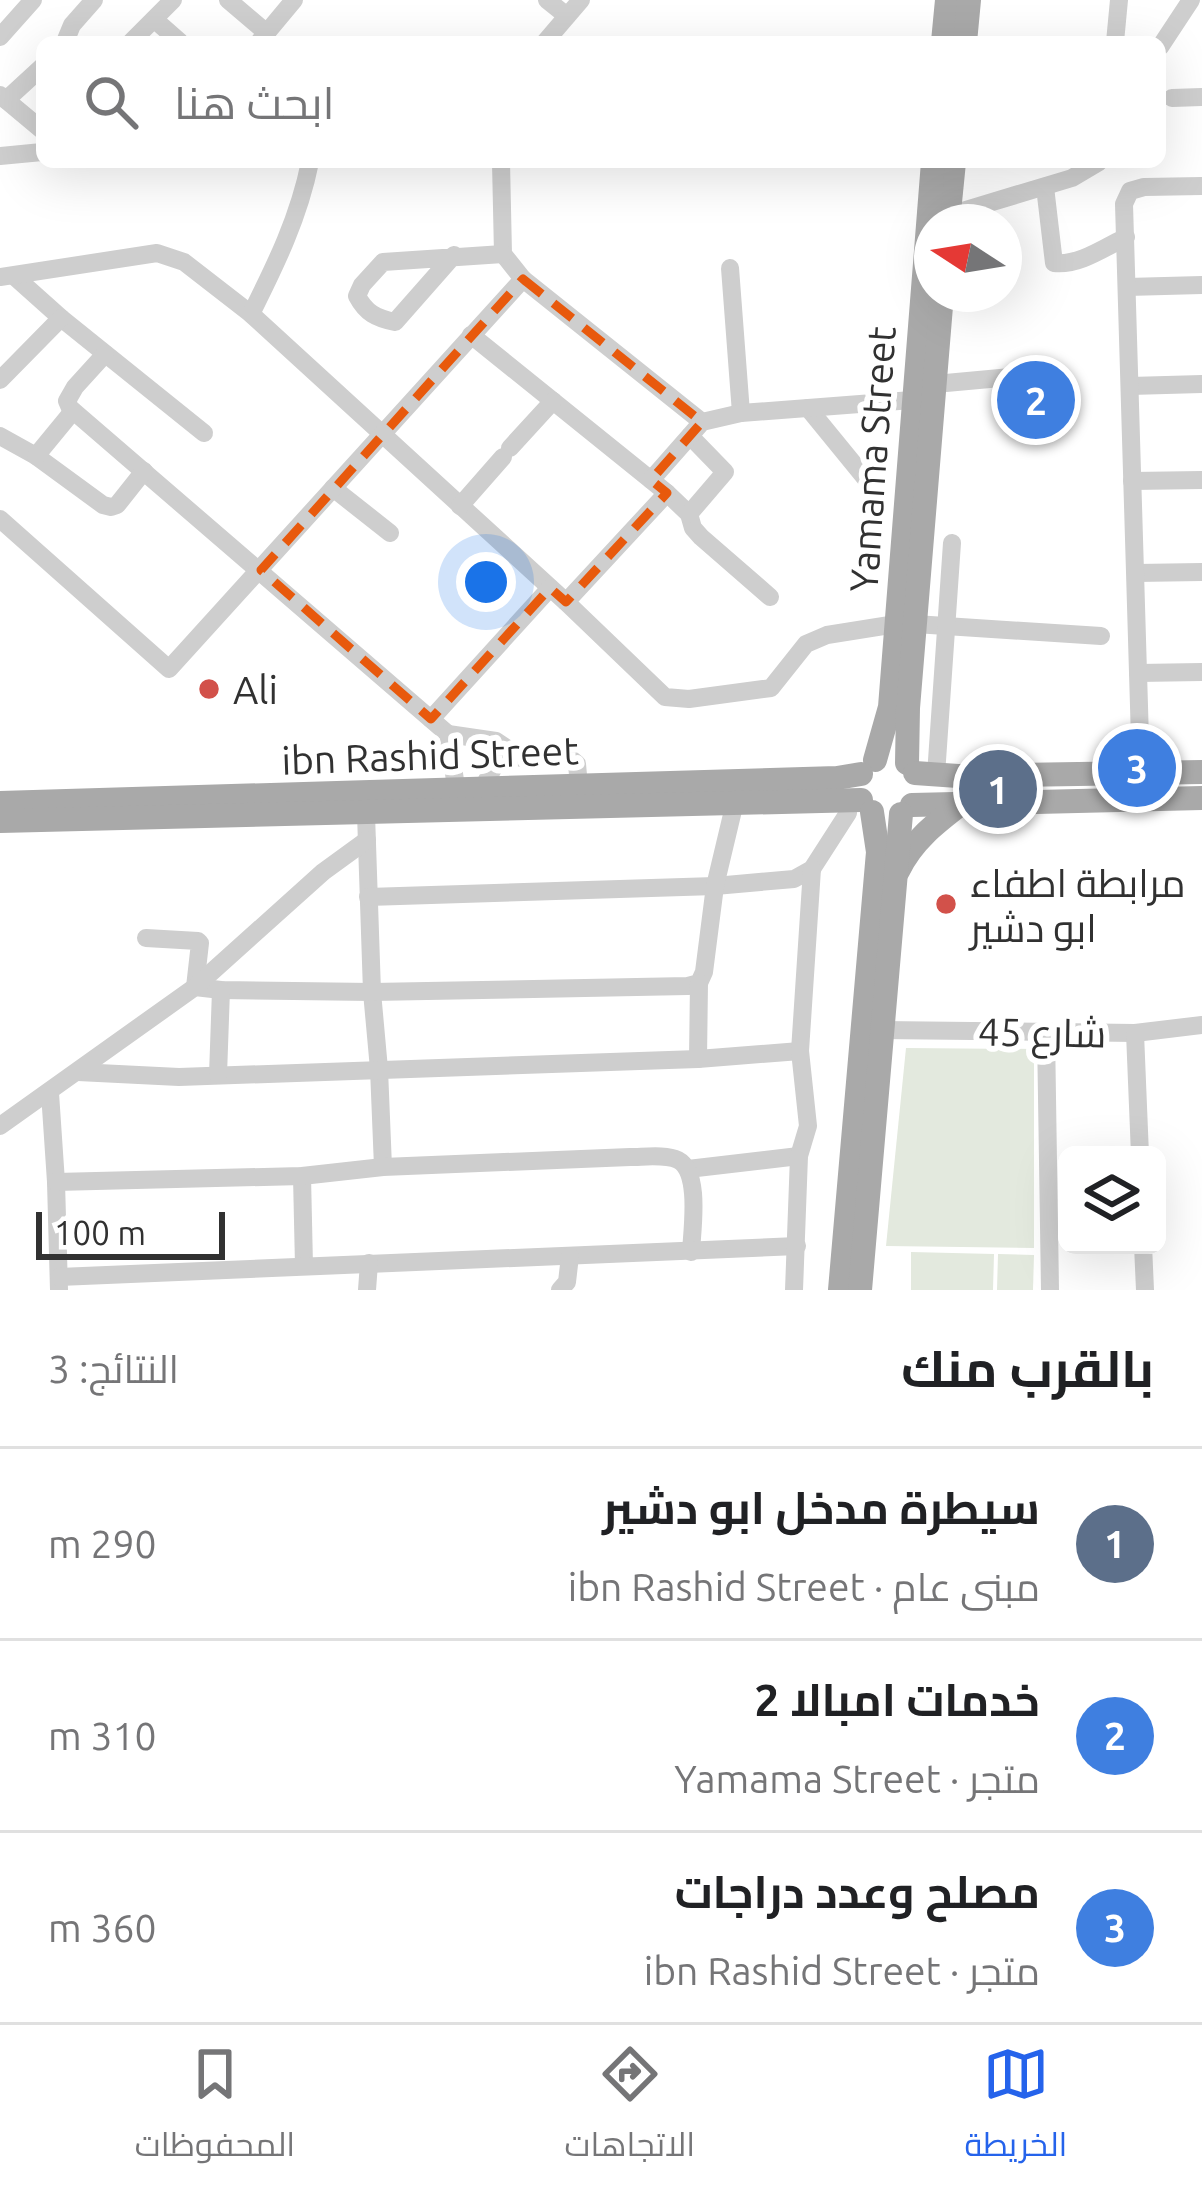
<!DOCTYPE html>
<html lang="ar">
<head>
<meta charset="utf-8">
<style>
	:root { --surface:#fff; --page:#f6f6f6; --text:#202124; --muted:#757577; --line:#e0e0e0; --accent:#2563eb }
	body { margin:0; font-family:Ubuntu,Cairo,sans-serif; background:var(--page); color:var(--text); direction:rtl }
	.controls { position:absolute; right:36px; bottom:36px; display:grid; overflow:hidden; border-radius:18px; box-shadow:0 12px 48px #0002 }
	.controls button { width:108px; height:108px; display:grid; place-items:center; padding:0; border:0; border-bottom:3px solid var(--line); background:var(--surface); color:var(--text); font:60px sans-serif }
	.compass { position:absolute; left:914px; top:204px; width:108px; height:108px; border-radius:50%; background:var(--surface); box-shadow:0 12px 48px #0002; rotate:282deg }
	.scale { position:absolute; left:36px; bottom:30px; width:189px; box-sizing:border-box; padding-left:12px; border:6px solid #313131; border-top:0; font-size:33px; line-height:42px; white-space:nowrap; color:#313131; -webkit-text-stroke:9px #fff; paint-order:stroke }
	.you { position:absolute; left:486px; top:582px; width:42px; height:42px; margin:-30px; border:9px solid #fff; border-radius:50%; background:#1a73e8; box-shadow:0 0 0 18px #1a73e833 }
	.badge { display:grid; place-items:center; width:78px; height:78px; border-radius:50%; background:var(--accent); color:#fff; font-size:39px; font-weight:700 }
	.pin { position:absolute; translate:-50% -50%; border:6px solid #fff; box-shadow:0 3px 12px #0006 }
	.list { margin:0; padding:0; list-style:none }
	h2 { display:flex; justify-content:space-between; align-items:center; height:156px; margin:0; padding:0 48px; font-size:51px }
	h2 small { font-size:39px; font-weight:400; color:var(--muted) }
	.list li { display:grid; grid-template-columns:78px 1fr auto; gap:36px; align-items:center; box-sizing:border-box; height:192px; padding:0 48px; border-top:3px solid var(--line) }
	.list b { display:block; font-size:45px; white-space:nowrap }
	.list p { margin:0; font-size:39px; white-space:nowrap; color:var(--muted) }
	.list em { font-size:39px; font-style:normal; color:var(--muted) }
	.icon { flex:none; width:66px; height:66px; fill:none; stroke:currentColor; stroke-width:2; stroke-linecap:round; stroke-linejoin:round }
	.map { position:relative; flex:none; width:1202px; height:1290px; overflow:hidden; direction:ltr }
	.search { position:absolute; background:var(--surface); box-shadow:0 12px 48px #0002; left:36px; right:36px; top:36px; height:132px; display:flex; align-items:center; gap:30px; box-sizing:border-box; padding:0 42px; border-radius:18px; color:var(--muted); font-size:45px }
	.sheet { height:732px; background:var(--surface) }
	nav { display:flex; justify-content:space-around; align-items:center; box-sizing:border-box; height:168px; border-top:3px solid var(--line); background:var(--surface); font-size:33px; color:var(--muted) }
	nav a { display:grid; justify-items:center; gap:6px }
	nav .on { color:var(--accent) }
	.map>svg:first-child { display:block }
	.green { fill:#e3e9de }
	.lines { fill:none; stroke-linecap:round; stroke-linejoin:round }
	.minor { stroke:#cecece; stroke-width:18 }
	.major { stroke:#a9a9a9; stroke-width:24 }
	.marked { fill:none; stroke:#e8590c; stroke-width:9; stroke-dasharray:24 15; stroke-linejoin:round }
	.poi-dot { fill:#d2514a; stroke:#fff; stroke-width:4.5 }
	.labels { text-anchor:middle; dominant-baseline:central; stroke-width:12; stroke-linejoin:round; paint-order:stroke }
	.street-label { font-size:39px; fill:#313131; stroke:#fff }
	.poi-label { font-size:39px; fill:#313131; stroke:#fff; text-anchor:start }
</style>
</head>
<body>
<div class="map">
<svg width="1202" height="1290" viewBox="0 0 1202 1290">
	<rect width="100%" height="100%" fill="#fff"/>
	<g class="green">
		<polygon points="906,1048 1034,1049 1034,1248 886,1246"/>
		<polygon points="911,1252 994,1254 993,1290 911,1290"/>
		<polygon points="998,1254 1034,1255 1033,1290 997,1290"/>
	</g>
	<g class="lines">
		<g class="minor">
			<polyline points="228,0 267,33"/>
			<polyline points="547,0 567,16"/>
			<polyline points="155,20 180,42"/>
			<polyline points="0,37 33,0"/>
			<polyline points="65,42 72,25 94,0"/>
			<polyline points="131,42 173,0"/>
			<polyline points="259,42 294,0"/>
			<polyline points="545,42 581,0"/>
			<polyline points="1115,42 1119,0"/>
			<polyline points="1160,47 1191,0"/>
			<polyline points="0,95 42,130"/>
			<polyline points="1172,98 1202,97"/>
			<polyline points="6,100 42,67"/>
			<polyline points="0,156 42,152"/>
			<polyline points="501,162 503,254 523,279 702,422"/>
			<path d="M1045,187L1054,263C1078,266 1104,248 1126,237"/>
			<polyline points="949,215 1072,178 1099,162"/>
			<path d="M454,255L395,322C376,318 366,313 357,296L362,285L383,262L503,254"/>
			<polyline points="730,268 741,413"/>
			<polyline points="14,276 61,318 204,433"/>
			<polyline points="0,277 157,253 184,262 251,314 566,602 665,697 689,699 771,688 806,644 827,635 896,624"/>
			<polyline points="1127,287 1202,285"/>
			<path d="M251,314C276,264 299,217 310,162"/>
			<polyline points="471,335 651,480"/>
			<polyline points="105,354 75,387 67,401 70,408 448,734 458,800"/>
			<polyline points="0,380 61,318"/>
			<polyline points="935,384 1044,374"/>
			<polyline points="1130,386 1202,384"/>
			<polyline points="808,408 866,479"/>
			<polyline points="0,436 36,456 103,505 111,507 117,505 144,471"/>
			<polyline points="510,448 553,401"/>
			<polyline points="36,456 73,411"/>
			<polyline points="1132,481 1202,480"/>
			<polyline points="333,488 390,533"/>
			<polyline points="667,493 689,514 693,528 701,537 770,597"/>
			<polyline points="460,506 503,457"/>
			<polyline points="689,514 725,472 690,436"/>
			<polyline points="0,519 169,669 523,279"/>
			<polyline points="1136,573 1202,572"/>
			<polyline points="566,602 667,493 651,480 702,422 741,413 912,400"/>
			<polyline points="915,624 1101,636"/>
			<polyline points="1138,673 1202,672"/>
			<polyline points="431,719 550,588"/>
			<polyline points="448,734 496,741 505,747 482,789"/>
			<polyline points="501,757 571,759 577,764 579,786"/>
			<polyline points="1141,773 1124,204 1130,191 1144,187 1202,186"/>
			<polyline points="936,775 952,543"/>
			<polyline points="366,814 372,992 379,1069 383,1167"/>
			<polyline points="368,897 715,886 794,879 812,869 848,813"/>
			<polyline points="146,938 198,941 200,943 195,987 221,990 372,992 688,986 699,983 704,972 715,886 735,802"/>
			<polyline points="881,1030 1135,1033 1202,1025"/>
			<polyline points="1046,1033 1050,1290"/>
			<polyline points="1135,1033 1140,1155"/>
			<polyline points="698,1059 699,983"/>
			<polyline points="78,1072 179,1077 698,1059 800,1051"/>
			<polyline points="218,1075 221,990"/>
			<polyline points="50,1093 56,1182 59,1290"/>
			<polyline points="0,1126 195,987 323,872 367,840"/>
			<polyline points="688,1169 799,1156"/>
			<polyline points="302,1176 304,1266"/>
			<path d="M56,1182L302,1176L383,1167L630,1157C644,1157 666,1154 678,1160C701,1172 692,1230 691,1252"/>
			<polyline points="1143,1245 1145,1290"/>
			<polyline points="59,1277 797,1246"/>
			<polyline points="367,1290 369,1263"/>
			<polyline points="560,1290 567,1282 570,1256"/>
			<polyline points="794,1290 799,1156 808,1126 800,1051 812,869"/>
		</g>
		<g class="major">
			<polyline points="943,42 947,0"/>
			<polyline points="965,42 969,0"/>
			<polyline points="948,222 954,162"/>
			<polyline points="875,760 890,707 933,162"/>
			<polyline points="907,763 908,708 942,294"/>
			<polyline points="915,773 958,776 1202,772"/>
			<polyline points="0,803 837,778 861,774"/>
			<polyline points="912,805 1202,798"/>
			<polyline points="0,821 861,800"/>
			<path d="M898,871C912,841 937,822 962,803"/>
			<polyline points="840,1290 878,852 872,812"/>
			<polyline points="860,1290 901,814"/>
		</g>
	</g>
	<path class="marked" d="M523,279L702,422L651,480L667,493L566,602L550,588L431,719L261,570Z"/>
	<g class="poi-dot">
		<circle cx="209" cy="689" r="12"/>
		<circle cx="946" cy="904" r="12"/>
	</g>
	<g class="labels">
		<g class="street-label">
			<text transform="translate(872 459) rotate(-86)">Yamama Street</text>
			<text transform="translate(430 755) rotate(-2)">ibn Rashid Street</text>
			<text transform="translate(1042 1032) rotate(1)">شارع 45</text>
		</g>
		<g class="poi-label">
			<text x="233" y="689">Ali</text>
			<text x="970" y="882">مرابطة اطفاء<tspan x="970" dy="45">ابو دشير</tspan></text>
		</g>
	</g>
</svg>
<div class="controls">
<button><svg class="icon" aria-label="layers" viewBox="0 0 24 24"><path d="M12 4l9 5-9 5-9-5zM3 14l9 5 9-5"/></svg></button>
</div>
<svg class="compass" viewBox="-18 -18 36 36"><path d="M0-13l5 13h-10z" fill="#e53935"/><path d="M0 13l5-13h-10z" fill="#757577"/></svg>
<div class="scale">100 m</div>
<div class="you"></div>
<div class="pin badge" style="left:998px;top:789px;background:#5c6f8a">1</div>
<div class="pin badge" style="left:1036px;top:400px;background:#3f7fe0">2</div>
<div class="pin badge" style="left:1137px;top:768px;background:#3f7fe0">3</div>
<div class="search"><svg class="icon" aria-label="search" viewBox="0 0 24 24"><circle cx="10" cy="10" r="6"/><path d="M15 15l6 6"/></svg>ابحث هنا</div>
</div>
<section class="sheet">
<h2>بالقرب منك<small>النتائج: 3</small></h2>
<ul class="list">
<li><span class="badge" style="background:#5c6f8a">1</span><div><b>سيطرة مدخل ابو دشير</b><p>مبنى عام · ibn Rashid Street</p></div><em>290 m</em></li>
<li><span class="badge" style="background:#3f7fe0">2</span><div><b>خدمات امبالا 2</b><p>متجر · Yamama Street</p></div><em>310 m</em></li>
<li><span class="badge" style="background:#3f7fe0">3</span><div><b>مصلح وعدد دراجات</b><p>متجر · ibn Rashid Street</p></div><em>360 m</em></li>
</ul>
</section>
<nav>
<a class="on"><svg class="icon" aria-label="map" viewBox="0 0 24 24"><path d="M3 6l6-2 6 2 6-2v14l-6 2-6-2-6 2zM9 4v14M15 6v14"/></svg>الخريطة</a>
<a><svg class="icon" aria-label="directions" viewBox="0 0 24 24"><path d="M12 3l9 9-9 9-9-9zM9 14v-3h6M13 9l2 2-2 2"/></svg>الاتجاهات</a>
<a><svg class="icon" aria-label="saved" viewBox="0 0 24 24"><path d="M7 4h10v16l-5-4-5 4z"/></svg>المحفوظات</a>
</nav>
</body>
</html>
